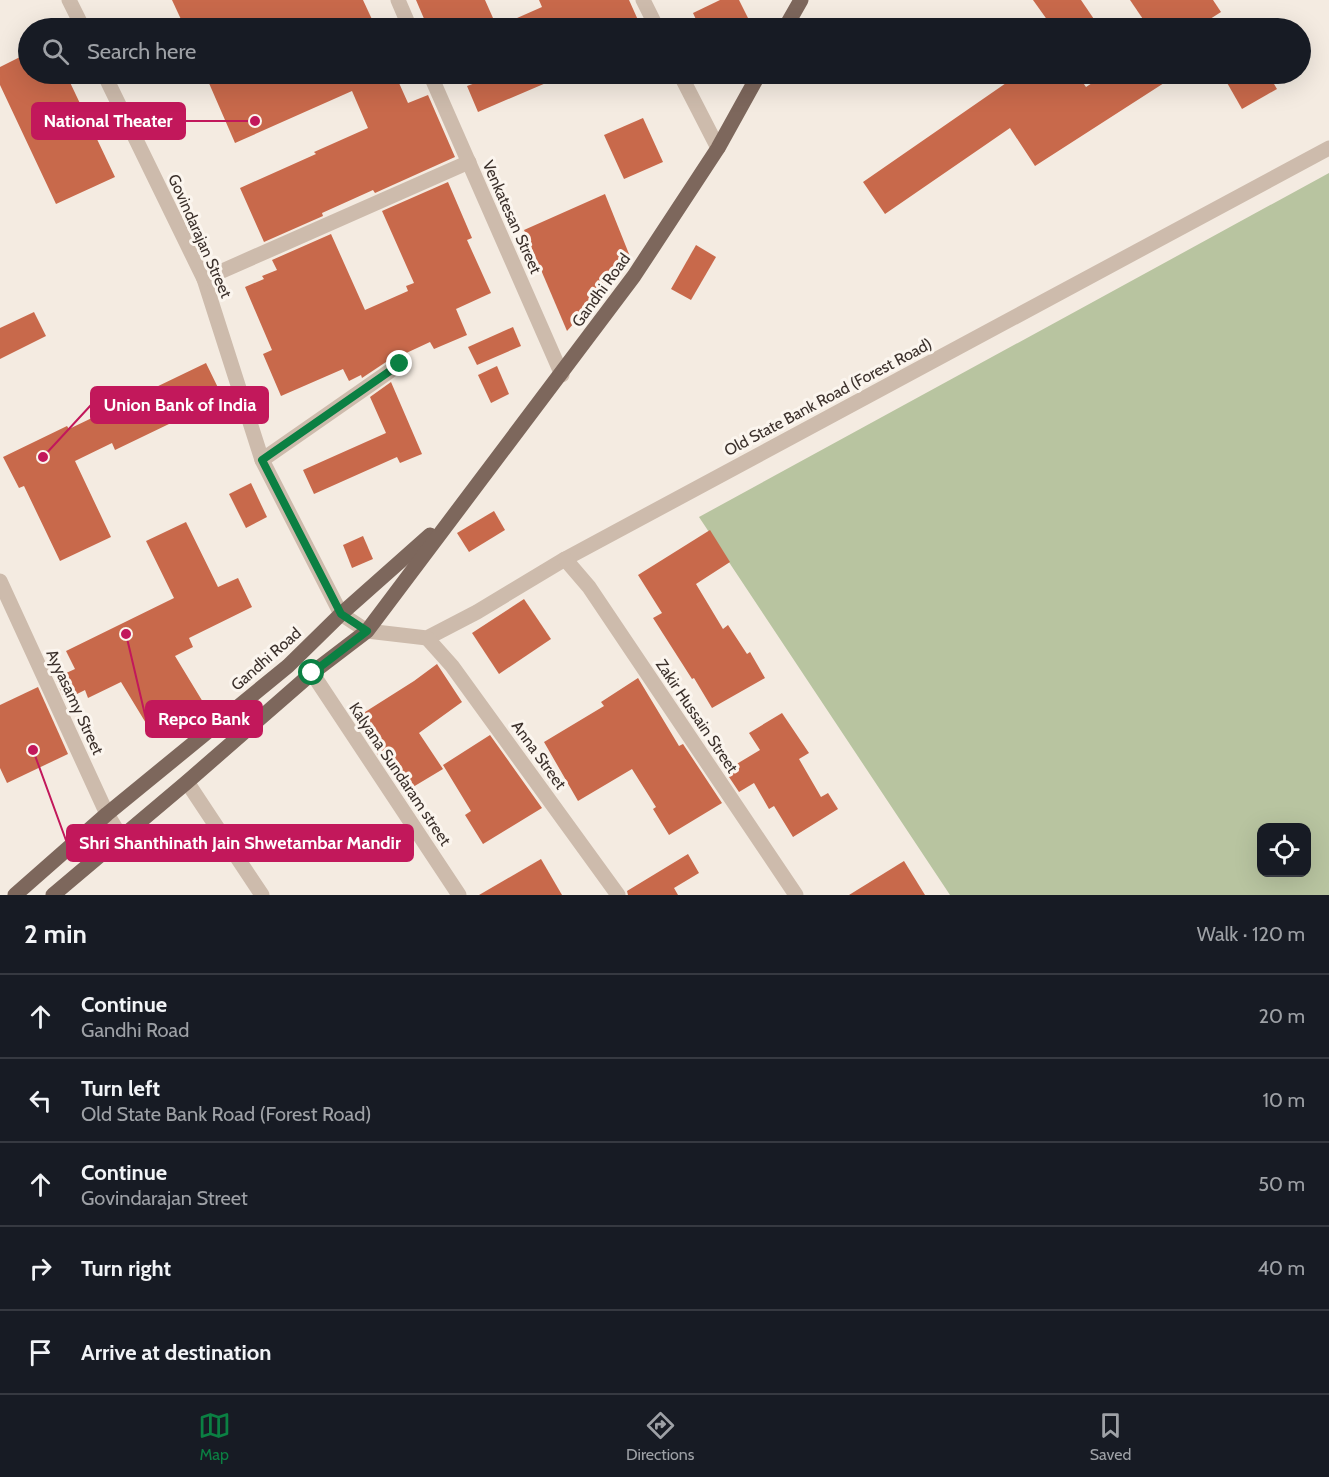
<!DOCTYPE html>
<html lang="en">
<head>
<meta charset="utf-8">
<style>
	:root { --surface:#171b24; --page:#20242c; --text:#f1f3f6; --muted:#9ea1a6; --line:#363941; --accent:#0b8043 }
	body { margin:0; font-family:Cabin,sans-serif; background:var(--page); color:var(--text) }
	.controls { position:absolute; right:18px; bottom:18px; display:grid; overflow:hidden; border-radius:12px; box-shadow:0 6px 24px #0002 }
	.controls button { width:54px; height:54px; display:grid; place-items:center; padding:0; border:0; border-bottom:2px solid var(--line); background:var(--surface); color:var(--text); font:30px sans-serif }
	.stop { position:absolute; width:18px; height:18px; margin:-14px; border:4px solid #0b8043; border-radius:50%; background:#fff }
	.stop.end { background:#0b8043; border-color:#fff; box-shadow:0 2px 6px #0008 }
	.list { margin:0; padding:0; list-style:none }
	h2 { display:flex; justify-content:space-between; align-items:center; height:78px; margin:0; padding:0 24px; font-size:26px }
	h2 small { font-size:20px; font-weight:400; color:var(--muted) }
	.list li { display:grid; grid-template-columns:39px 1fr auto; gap:18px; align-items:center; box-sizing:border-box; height:84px; padding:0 24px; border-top:2px solid var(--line) }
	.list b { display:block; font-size:22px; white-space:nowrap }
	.list p { margin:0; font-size:20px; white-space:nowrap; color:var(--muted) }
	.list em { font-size:20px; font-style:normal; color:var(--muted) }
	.icon { flex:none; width:33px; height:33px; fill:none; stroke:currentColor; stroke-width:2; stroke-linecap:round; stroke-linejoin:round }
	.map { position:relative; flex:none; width:1329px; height:895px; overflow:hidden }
	.search { position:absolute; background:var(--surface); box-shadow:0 6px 24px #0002; left:18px; right:18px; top:18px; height:66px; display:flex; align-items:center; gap:15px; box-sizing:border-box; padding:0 21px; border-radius:33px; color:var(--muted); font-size:22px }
	.sheet { height:498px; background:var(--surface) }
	nav { display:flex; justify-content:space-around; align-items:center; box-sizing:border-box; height:84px; border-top:2px solid var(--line); background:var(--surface); font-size:16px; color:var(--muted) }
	nav a { display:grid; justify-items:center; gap:3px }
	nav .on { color:var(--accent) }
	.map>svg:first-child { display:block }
	.green { fill:#b8c4a0; fill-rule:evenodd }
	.building { fill:#c8694b }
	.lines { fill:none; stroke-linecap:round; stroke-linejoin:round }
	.minor { stroke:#cdbbac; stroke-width:15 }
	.major { stroke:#7d675c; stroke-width:15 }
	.route { stroke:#0b8043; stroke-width:8 }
	.labels { text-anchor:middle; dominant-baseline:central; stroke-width:6; stroke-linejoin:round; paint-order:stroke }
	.street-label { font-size:16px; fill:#3b302b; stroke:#fbf5ee }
	.leader { fill:none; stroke:#c2185b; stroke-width:2 }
	.callout-dot { fill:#c2185b; stroke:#fbf5ee; stroke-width:2 }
	.callout { fill:#c2185b; stroke:#c2185b; stroke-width:2 }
	.callout-label { font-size:18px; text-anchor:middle; font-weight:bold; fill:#fff }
</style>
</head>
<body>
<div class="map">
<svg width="1329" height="895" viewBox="0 0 1329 895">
	<rect width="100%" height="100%" fill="#f4ebe1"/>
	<path class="green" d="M1329,173V895H950L699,517ZM1262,828H1306V872H1262Z"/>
	<g class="building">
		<polygon points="172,0 363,0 376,28 185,28"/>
		<polygon points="416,0 485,0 497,27 542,7 539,0 629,0 638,20 620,28 428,28"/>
		<polygon points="720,0 739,0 753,28 700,28 693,13"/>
		<polygon points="1033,0 1081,0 1100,28 1053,28"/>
		<polygon points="1130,0 1213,0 1221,12 1196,28 1149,28"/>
		<polygon points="28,53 28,74 66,74 115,177 56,204 0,85 0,67"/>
		<polygon points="205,74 395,74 408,103 428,95 455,157 375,193 373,190 322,213 323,216 264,242 240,188 316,154 314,152 368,128 352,91 235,143"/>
		<polygon points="474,74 567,74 478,112 467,86 478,82"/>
		<polygon points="1019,74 1077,74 1086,87 1106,74 1178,74 1035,166 1010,128 885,214 863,182"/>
		<polygon points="1222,74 1268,74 1277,89 1242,109"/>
		<polygon points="643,118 663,162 624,179 604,135"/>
		<polygon points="448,182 472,238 467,240 491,293 456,309 467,335 434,349 430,342 402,355 395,356 362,378 361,375 349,381 343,369 281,396 263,354 272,350 245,287 264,279 262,276 277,270 272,260 331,234 365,310 408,291 406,286 414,283 382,211"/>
		<polygon points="605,194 631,259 567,331 524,230"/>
		<polygon points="696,245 716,257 691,300 671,289"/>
		<polygon points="34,312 46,336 0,359 0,328"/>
		<polygon points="513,327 521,346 477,365 468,347"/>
		<polygon points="206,363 223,398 115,450 112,443 75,461 111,537 60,561 24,486 19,488 3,457 67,426 69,429"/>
		<polygon points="497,366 509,394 491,403 478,375"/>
		<polygon points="391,382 422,454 400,463 397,457 314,494 303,470 386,433 370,397"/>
		<polygon points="251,483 267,517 246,528 229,494"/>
		<polygon points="494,511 505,530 469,552 457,533"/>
		<polygon points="186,522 218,587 238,578 252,607 189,638 193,647 175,656 206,707 155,738 121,682 88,698 85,690 65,700 55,678 75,669 66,651 174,598 146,541"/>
		<polygon points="710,530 730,562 696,584 723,629 728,625 747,654 750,652 765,678 712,708 694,678 692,679 653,618 662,613 638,575"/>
		<polygon points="363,536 373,559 352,568 343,545"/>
		<polygon points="524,599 551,639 499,674 472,633"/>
		<polygon points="437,664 462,702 419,733 443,769 403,793 381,757 380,758 354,719 414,681"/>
		<polygon points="638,678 679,746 683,744 722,803 669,835 653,809 656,807 632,769 578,801 544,742 604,706 601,702"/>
		<polygon points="38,687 68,754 7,783 0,768 0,705"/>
		<polygon points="782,713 809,753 799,759 821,797 828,793 838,809 793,837 774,806 769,809 754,783 739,792 725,771 760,750 749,733"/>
		<polygon points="490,735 542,808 483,844 465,815 471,811 443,765"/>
		<polygon points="688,854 699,873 674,888 678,895 628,895 627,891"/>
		<polygon points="541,859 562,895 479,895"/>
		<polygon points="904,861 925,895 849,895"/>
	</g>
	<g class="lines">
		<g class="minor">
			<polyline points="69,0 83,28"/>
			<polyline points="398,0 410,28"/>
			<polyline points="643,0 657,28"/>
			<polyline points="104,74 204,279 262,460 341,614 367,631 427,638 477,612 565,559 1329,148"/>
			<polyline points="430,74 562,375"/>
			<polyline points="680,74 718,148"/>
			<polyline points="204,279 469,162"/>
			<polyline points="262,460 400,364"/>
			<polyline points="565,559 589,587 796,895"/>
			<polyline points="0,581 107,814 121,837"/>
			<polyline points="427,638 452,666 618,895"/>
			<polyline points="312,673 459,895"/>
			<polyline points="187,782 262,895"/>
		</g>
		<g class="major">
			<polyline points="785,28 801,0"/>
			<polyline points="15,895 107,814 288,666 341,614 430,535"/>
			<polyline points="53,895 187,782 312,673 367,631 634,276 718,148 759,74"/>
		</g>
	</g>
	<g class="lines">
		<polyline class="route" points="312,673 367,631 341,614 262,460 400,364"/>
	</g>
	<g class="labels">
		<g class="street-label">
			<text transform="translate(512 217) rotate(66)">Venkatesan Street</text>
			<text transform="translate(200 236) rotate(66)">Govindarajan Street</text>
			<text transform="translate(601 290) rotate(-54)">Gandhi Road</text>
			<text transform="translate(828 397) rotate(-28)">Old State Bank Road (Forest Road)</text>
			<text transform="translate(266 659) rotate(-41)">Gandhi Road</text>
			<text transform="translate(75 702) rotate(65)">Ayyasamy Street</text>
			<text transform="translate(697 716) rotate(56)">Zakir Hussain Street</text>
			<text transform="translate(539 755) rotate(54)">Anna Street</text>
			<text transform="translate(400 774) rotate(56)">Kalyana Sundaram street</text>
		</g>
	</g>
	<path class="leader" d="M255 121L185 121M43 457L91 405M126 634L146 719M33 750L67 843"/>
	<g class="callout-dot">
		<circle cx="255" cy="121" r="6"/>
		<circle cx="43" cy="457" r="6"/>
		<circle cx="126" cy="634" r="6"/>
		<circle cx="33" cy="750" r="6"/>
	</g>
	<g class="callout">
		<rect x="32" y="103" width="153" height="36" rx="6"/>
		<rect x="91" y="387" width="177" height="36" rx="6"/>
		<rect x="146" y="701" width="116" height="36" rx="6"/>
		<rect x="67" y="825" width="346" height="36" rx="6"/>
	</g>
	<g class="callout-label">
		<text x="108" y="127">National Theater</text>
		<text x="180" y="411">Union Bank of India</text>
		<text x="204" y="725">Repco Bank</text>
		<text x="240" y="849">Shri Shanthinath Jain Shwetambar Mandir</text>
	</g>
</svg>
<div class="controls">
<button><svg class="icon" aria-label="locate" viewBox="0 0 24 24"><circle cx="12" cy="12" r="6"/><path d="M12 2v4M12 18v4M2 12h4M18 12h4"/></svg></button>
</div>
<div class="stop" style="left:312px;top:673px"></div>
<div class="stop end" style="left:400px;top:364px"></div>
<div class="search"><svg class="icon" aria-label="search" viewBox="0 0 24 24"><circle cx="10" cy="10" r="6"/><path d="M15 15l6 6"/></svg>Search here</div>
</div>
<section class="sheet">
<h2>2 min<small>Walk · 120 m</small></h2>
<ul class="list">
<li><svg class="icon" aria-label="ahead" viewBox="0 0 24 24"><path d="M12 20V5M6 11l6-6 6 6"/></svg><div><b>Continue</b><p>Gandhi Road</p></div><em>20 m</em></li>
<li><svg class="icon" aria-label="left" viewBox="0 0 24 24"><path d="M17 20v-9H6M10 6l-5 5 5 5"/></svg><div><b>Turn left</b><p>Old State Bank Road (Forest Road)</p></div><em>10 m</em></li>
<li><svg class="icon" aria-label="ahead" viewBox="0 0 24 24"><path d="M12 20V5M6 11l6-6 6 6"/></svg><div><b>Continue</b><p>Govindarajan Street</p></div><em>50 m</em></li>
<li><svg class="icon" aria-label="right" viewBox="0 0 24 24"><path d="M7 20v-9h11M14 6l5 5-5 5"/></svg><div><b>Turn right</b></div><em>40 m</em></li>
<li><svg class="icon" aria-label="arrive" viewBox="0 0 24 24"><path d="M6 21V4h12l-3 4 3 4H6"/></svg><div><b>Arrive at destination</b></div></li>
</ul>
</section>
<nav>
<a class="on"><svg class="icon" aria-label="map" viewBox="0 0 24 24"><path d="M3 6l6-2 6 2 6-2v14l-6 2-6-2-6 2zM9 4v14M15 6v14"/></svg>Map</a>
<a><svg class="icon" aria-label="directions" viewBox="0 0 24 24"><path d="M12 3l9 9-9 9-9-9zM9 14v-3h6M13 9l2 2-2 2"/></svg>Directions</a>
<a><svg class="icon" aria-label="saved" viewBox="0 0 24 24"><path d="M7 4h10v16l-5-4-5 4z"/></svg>Saved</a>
</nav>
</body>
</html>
